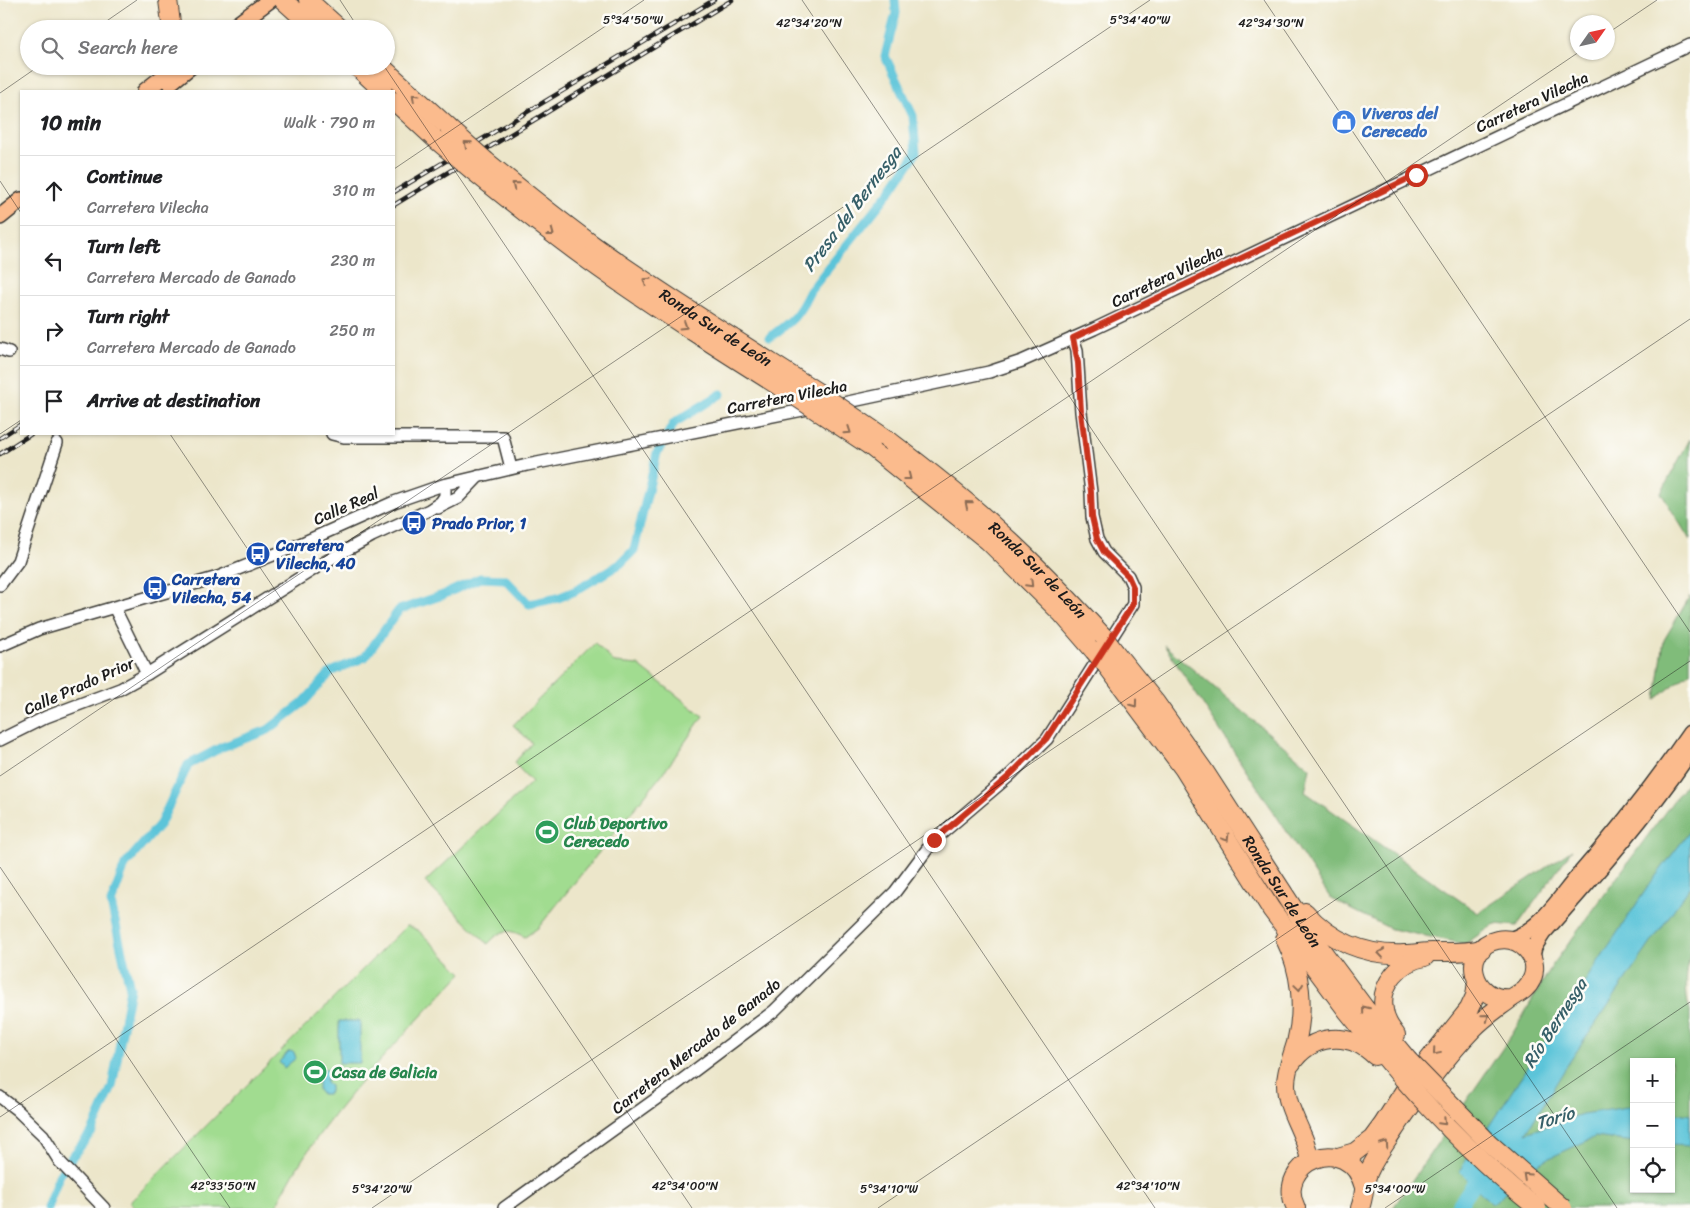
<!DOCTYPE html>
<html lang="en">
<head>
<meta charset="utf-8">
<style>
	:root { --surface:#fff; --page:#f6f6f6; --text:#202124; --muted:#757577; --line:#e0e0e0 }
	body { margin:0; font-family:Sriracha,sans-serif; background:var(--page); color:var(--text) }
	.controls { position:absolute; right:15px; bottom:15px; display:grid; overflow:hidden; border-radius:0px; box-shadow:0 1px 4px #0004 }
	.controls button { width:45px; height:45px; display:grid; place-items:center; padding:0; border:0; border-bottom:1px solid var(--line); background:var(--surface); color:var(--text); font:25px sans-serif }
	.compass { position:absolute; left:1570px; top:15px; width:45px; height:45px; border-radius:50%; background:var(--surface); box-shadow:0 1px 4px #0004; rotate:56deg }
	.stop { position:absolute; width:15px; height:15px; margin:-11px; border:4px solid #c8321e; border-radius:50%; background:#fff }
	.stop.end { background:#c8321e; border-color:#fff; box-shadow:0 1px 5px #0008 }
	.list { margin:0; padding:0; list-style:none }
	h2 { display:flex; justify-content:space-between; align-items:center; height:65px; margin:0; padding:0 20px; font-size:21px }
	h2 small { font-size:16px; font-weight:400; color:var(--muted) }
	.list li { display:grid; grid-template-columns:32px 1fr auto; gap:15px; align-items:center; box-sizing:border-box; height:70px; padding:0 20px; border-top:1px solid var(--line) }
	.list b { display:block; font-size:19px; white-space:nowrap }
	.list p { margin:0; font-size:16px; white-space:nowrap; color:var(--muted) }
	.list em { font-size:16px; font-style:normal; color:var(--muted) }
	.icon { flex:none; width:28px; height:28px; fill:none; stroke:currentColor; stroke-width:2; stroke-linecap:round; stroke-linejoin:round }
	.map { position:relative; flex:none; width:1690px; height:1208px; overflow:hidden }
	.search { position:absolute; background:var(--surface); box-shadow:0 1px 4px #0004; left:20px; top:20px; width:375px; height:55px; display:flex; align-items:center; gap:12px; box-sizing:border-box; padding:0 18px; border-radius:28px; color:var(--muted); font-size:19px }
	.panel { position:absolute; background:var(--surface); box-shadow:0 1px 4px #0004; left:20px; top:90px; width:375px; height:345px; border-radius:0px }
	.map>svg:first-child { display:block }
	.green { fill:#a1dc90; stroke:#5e7c56 }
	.forest { fill:#80bc7a; stroke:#4e6c4b; fill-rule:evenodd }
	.water { fill:#5cc4d9; stroke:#3c707a }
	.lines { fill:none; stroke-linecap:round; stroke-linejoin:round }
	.canal { stroke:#5cc4d9; stroke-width:9 }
	.river { stroke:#5cc4d9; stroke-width:15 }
	.minor-casing { stroke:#3b3a36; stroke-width:14 }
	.major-casing { stroke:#3b3a36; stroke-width:18 }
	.highway-casing { stroke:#3b3a36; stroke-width:20 }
	.minor { stroke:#fff; stroke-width:11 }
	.major { stroke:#fbbb8d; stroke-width:15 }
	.highway { stroke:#fbbb8d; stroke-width:18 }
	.rail-casing { stroke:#1c1c1c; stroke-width:4.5 }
	.rail { stroke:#fdfcf7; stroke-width:2.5; stroke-dasharray:8; stroke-linecap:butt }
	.highway-bridge-casing { stroke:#3b3a36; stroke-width:20; stroke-linecap:butt }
	.highway-bridge { stroke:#fbbb8d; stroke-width:18 }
	.oneway { stroke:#8c6c54 }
	.route { stroke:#c8321e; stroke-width:6 }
	.ticks { fill:none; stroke:#1c1c1c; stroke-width:1; stroke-opacity:0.45 }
	.labels { text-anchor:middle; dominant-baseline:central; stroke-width:5; stroke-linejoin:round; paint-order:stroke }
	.street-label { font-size:16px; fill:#1c1c1c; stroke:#fdfcf7 }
	.shop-label { font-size:16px; font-weight:bold; fill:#366cbe; stroke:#fdfcf7; text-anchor:start }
	.transit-label { font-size:16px; font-weight:bold; fill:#164399; stroke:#fdfcf7; text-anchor:start }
	.leisure-label { font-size:16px; font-weight:bold; fill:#27864d; stroke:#fdfcf7; text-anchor:start }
	.water-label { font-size:18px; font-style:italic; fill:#365f68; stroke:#fdfcf7 }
	.ticks-label { font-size:12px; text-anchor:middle; fill:#1c1c1c; stroke:#fdfcf7; stroke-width:5; stroke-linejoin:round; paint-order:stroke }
</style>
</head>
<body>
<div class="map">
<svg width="1690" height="1208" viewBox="0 0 1690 1208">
	<rect width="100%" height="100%" fill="#fdfcf7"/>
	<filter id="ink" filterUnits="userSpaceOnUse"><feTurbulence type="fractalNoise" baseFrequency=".02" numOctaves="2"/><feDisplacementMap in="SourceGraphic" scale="10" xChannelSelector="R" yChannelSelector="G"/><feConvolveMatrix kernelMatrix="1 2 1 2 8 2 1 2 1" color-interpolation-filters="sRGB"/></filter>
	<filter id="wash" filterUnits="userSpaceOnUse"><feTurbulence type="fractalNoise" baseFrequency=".0096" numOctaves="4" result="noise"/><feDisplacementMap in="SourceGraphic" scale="20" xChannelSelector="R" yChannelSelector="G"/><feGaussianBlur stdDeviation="1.12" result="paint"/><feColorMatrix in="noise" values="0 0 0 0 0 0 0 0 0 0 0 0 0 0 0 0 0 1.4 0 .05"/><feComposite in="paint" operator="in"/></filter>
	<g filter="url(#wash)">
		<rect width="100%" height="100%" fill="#ece6ca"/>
		<g class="green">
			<path d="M595,643L615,663L638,665L703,716L667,768L538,928L525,937C507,928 502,929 488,944L425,882L532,782L514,763L532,743L513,725Z"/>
			<path d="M407,925L419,931L462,973C394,1046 319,1117 275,1208H135L130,1202Z"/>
		</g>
		<g class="forest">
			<polygon points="1690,439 1690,540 1661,493"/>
			<polygon points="1690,596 1690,672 1656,699 1664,640"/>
			<polygon points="1164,645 1310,768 1305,792 1478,913 1572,850 1517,926 1495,924 1465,944 1391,929 1331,899"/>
			<path d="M1690,778V954C1686,974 1684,992 1690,1012V1207L1679,1208H1393L1513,1033L1552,966ZM1634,1062H1671V1189H1634Z"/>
		</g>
		<g class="water">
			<polygon points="1690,831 1690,886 1568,1064 1526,1133 1582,1114 1634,1106 1634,1142 1595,1137 1541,1162 1492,1204 1459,1171 1649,885"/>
			<rect x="339" y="1021" width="21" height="42"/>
			<polygon points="289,1051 294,1052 296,1058 284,1068 279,1062"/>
			<polygon points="318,1069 348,1069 348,1079 326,1079 326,1083 330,1086 330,1092 327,1094 321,1094 318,1090"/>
			<polygon points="1671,1112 1690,1115 1690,1146 1671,1145"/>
		</g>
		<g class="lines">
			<g class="canal">
				<path d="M770,337C792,321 798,316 810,291L891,190L916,153L913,116L885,56L896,13L895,0"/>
				<polyline points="47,1208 59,1176 71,1158 92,1132 112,1087 130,988 111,903 125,865 160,824 188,765 222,747 268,730 303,703 331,672 365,657 399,610 443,595 480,578 505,579 529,604 558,598 575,591 620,564 634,550 657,453 674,423 721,394"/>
			</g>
			<polyline class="river" points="1457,1208 1484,1169"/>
		</g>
	</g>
	<g filter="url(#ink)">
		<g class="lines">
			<defs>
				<g id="minor">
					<polyline points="0,349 9,352"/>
					<polyline points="834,405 989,372 1022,361 1094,329 1690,45"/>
					<polyline points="332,434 344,437 503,437 511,468"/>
					<polyline points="438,508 458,498 479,476"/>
					<polyline points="0,585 18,561 57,443"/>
					<polyline points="114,607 147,674"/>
					<polyline points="0,646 39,629 218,577 291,548 394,502 443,485 527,465 813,408"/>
					<polyline points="0,740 46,717 120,689 147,674 325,562 372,536 429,510 441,502 445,496 445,489 443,485"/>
					<polyline points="0,1097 17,1110 43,1135 60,1162 104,1208"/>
					<polyline points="504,1208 674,1086 774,1011 895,892 934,840 1008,777 1047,739 1133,604 1133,587 1128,576 1104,552 1097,539 1092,517 1091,492 1081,412 1077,350 1073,338"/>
				</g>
				<g id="major">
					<polyline points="231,29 270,0"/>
					<polyline points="170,83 191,66"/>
					<polyline points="145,91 177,66"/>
					<polyline points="0,217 21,200"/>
					<path d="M1512,939C1539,930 1557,902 1575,880C1616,833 1655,784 1690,733"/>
					<path d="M1532,956L1534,947L1543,933C1595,875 1646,816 1690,752"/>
				</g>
				<g id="highway">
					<polyline points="168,0 171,23 174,29"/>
					<polyline points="283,0 315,29"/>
					<polyline points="308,0 340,29"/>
					<polyline points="356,66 383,91"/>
					<polyline points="381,66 449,128"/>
					<polyline points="169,73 171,66"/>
					<polyline points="394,101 434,138"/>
					<path id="s1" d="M486,161C522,190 558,220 596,247C669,299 744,345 819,393"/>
					<path d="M472,170C510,201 549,232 589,261C656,309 726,353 796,397"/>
					<path id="s2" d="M891,442C928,470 964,498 998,530C1035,563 1069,599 1103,636"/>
					<polyline points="870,446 988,541 1062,614 1094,651"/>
					<path id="s3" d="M1115,652L1156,703L1203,769L1314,940L1364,1007L1408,1060"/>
					<polyline points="1106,665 1183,768 1271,909 1348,1012 1398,1073"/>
					<path d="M1305,912C1330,941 1365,956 1404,954C1414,954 1423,952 1432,952C1449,952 1465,953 1482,949"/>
					<path d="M1285,939C1301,971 1305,1008 1296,1043C1292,1057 1286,1070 1286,1084C1286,1102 1295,1118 1302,1135C1306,1143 1308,1152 1310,1160"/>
					<path d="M1396,1035C1390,1027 1385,1020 1384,1010C1379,984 1400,961 1425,957"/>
					<path d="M1291,1064C1311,1034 1349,1030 1375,1056"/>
					<polyline points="1338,1157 1355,1152 1372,1139 1383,1124 1406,1088 1469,1009 1475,996 1477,981"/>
					<path d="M1296,1208C1273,1163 1348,1129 1364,1187"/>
					<path d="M1360,1208C1365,1196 1363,1183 1369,1171C1376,1156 1386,1143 1395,1129C1418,1095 1443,1060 1472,1030C1483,1018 1497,1009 1510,999C1519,993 1527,990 1532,979C1541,957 1520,935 1497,940C1459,948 1471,1003 1512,998"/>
				</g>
			</defs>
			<use href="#minor" class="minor-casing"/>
			<use href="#major" class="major-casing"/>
			<use href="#highway" class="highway-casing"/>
			<use href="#minor" class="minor"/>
			<use href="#major" class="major"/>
			<use href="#highway" class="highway"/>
			<defs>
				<g id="rail">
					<polyline points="394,192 714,0"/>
					<polyline points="394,205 732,0"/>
					<polyline points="0,438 21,424"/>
					<polyline points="0,454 31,434"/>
				</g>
			</defs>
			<use href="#rail" class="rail-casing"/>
			<use href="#rail" class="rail"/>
			<defs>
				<g id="highway-bridge">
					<polyline points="449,128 486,161"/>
					<polyline points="434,138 472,170"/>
					<polyline points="819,393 891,442"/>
					<polyline points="796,397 870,446"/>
					<polyline points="1103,636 1115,652"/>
					<polyline points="1094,651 1106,665"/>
					<polyline points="1408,1060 1489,1143 1563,1208"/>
					<path d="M1398,1073C1440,1121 1486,1168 1537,1208"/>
				</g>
			</defs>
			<use href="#highway-bridge" class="highway-bridge-casing"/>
			<use href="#highway-bridge" class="highway-bridge"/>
		</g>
		<defs><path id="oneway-chevron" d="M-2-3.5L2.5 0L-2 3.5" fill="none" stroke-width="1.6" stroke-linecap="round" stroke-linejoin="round" transform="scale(1.25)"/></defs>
		<g class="oneway">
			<use href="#oneway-chevron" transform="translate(415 97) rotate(-137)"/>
			<use href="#oneway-chevron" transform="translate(467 144) rotate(-139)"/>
			<use href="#oneway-chevron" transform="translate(515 185) rotate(-141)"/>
			<use href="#oneway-chevron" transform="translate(551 233) rotate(37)"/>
			<use href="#oneway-chevron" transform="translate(646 281) rotate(-146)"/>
			<use href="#oneway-chevron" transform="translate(684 326) rotate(32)"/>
			<use href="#oneway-chevron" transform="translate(848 431) rotate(34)"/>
			<use href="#oneway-chevron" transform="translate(908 477) rotate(38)"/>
			<use href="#oneway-chevron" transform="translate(968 504) rotate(-139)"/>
			<use href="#oneway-chevron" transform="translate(1030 584) rotate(45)"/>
			<use href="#oneway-chevron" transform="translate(1134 704) rotate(54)"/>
			<use href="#oneway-chevron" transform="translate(1226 838) rotate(58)"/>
			<use href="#oneway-chevron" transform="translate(1381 953) rotate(-172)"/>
			<use href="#oneway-chevron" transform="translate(1299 987) rotate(82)"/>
			<use href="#oneway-chevron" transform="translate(1365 1009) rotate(-129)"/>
			<use href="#oneway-chevron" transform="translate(1486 1017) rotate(-39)"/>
			<use href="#oneway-chevron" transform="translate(1436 1052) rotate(130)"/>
			<use href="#oneway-chevron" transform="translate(1443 1122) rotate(45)"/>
			<use href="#oneway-chevron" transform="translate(1385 1144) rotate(-56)"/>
			<use href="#oneway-chevron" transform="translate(1526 1176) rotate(-137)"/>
		</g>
	</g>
	<g class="lines" filter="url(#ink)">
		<polyline class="route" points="934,840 1008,777 1046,739 1133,604 1133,587 1128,576 1104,552 1097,539 1092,517 1091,492 1081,412 1078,363 1073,338 1416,175"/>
	</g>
	<path class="ticks" d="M340,0L359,29M802,0L1617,1208M1264,0L1690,632M95,29L137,0M1608,33L1657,0M384,66L1155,1208M0,93L39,66M394,169L644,0M0,181L21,213M0,434L21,420M170,434L692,1208M0,776L1150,0M0,867L230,1208M0,1117L1579,52M372,1208L1690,319M878,1208L1690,661M1385,1208L1690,1002"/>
	<defs>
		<symbol id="shop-disc" viewBox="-11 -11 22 22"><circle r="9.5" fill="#3f7fe0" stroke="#fdfcf7"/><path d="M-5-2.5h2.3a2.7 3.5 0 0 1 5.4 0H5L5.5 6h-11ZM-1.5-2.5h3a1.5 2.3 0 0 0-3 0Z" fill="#fff"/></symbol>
		<symbol id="bus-disc" viewBox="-11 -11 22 22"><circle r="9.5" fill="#1a4fb4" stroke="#fdfcf7"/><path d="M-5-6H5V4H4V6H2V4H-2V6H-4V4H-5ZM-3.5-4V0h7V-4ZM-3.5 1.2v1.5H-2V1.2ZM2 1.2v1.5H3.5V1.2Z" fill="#fff"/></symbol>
		<symbol id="stadium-disc" viewBox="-11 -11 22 22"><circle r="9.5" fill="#2e9e5b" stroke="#fdfcf7"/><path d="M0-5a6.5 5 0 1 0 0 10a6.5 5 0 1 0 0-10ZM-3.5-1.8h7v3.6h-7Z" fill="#fff"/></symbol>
	</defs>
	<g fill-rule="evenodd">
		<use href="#shop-disc" x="1330" y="108" width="28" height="28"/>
		<use href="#bus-disc" x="400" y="509" width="28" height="28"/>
		<use href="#bus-disc" x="244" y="540" width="28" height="28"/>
		<use href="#bus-disc" x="141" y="574" width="28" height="28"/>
		<use href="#stadium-disc" x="533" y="818" width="28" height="28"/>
		<use href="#stadium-disc" x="301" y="1058" width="28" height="28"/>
	</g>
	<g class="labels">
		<g class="street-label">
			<text transform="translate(1532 102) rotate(-25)">Carretera Vilecha</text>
			<text transform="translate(1167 276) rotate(-26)">Carretera Vilecha</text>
			<text stroke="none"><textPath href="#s1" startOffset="284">Ronda Sur de León</textPath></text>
			<text transform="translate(787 397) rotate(-11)">Carretera Vilecha</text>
			<text transform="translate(346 506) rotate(-24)">Calle Real</text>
			<text stroke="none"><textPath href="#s2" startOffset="195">Ronda Sur de León</textPath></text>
			<text transform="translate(79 686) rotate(-24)">Calle Prado Prior</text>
			<text stroke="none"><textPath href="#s3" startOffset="292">Ronda Sur de León</textPath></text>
			<text transform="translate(696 1046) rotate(-38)">Carretera Mercado de Ganado</text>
		</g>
		<g class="shop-label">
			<text x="1362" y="113">Viveros del<tspan x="1362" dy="18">Cerecedo</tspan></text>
		</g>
		<g class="transit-label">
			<text x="432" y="523">Prado Prior, 1</text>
			<text x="276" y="545">Carretera<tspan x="276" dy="18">Vilecha, 40</tspan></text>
			<text x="172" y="579">Carretera<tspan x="172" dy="18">Vilecha, 54</tspan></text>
		</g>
		<g class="leisure-label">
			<text x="564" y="823">Club Deportivo<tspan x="564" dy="18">Cerecedo</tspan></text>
			<text x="332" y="1072">Casa de Galicia</text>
		</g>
		<g class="water-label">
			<text transform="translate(852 209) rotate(-53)">Presa del Bernesga</text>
			<text transform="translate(1555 1023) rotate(-57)">Río Bernesga</text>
			<text transform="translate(1555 1118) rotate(-17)">Torío</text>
		</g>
	</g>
	<g class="ticks-label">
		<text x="633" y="24">5°34'50"W</text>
		<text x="1140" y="24">5°34'40"W</text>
		<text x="809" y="27">42°34'20"N</text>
		<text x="1271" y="27">42°34'30"N</text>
		<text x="223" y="1190">42°33'50"N</text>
		<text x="685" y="1190">42°34'00"N</text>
		<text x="1148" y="1190">42°34'10"N</text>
		<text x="382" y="1193">5°34'20"W</text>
		<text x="889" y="1193">5°34'10"W</text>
		<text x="1395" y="1193">5°34'00"W</text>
	</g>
</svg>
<div class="controls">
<button>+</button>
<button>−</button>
<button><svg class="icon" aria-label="locate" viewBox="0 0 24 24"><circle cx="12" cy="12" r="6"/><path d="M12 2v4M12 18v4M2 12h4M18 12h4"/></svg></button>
</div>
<svg class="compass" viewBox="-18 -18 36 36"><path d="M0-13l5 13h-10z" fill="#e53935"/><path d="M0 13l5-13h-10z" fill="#757577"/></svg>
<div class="stop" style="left:1416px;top:175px"></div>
<div class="stop end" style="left:934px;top:840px"></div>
<div class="search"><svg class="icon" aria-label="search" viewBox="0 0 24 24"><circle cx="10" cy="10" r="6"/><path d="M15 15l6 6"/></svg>Search here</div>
<section class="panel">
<h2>10 min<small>Walk · 790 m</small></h2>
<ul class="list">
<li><svg class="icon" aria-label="ahead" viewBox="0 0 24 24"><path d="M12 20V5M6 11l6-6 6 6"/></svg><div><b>Continue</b><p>Carretera Vilecha</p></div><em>310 m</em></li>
<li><svg class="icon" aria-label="left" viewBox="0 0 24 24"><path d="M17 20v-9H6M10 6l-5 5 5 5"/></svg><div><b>Turn left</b><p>Carretera Mercado de Ganado</p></div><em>230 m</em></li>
<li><svg class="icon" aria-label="right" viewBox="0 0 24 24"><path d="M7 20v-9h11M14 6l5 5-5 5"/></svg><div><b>Turn right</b><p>Carretera Mercado de Ganado</p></div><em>250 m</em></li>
<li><svg class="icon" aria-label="arrive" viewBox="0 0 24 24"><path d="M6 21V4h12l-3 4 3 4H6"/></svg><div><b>Arrive at destination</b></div></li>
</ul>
</section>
</div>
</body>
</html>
